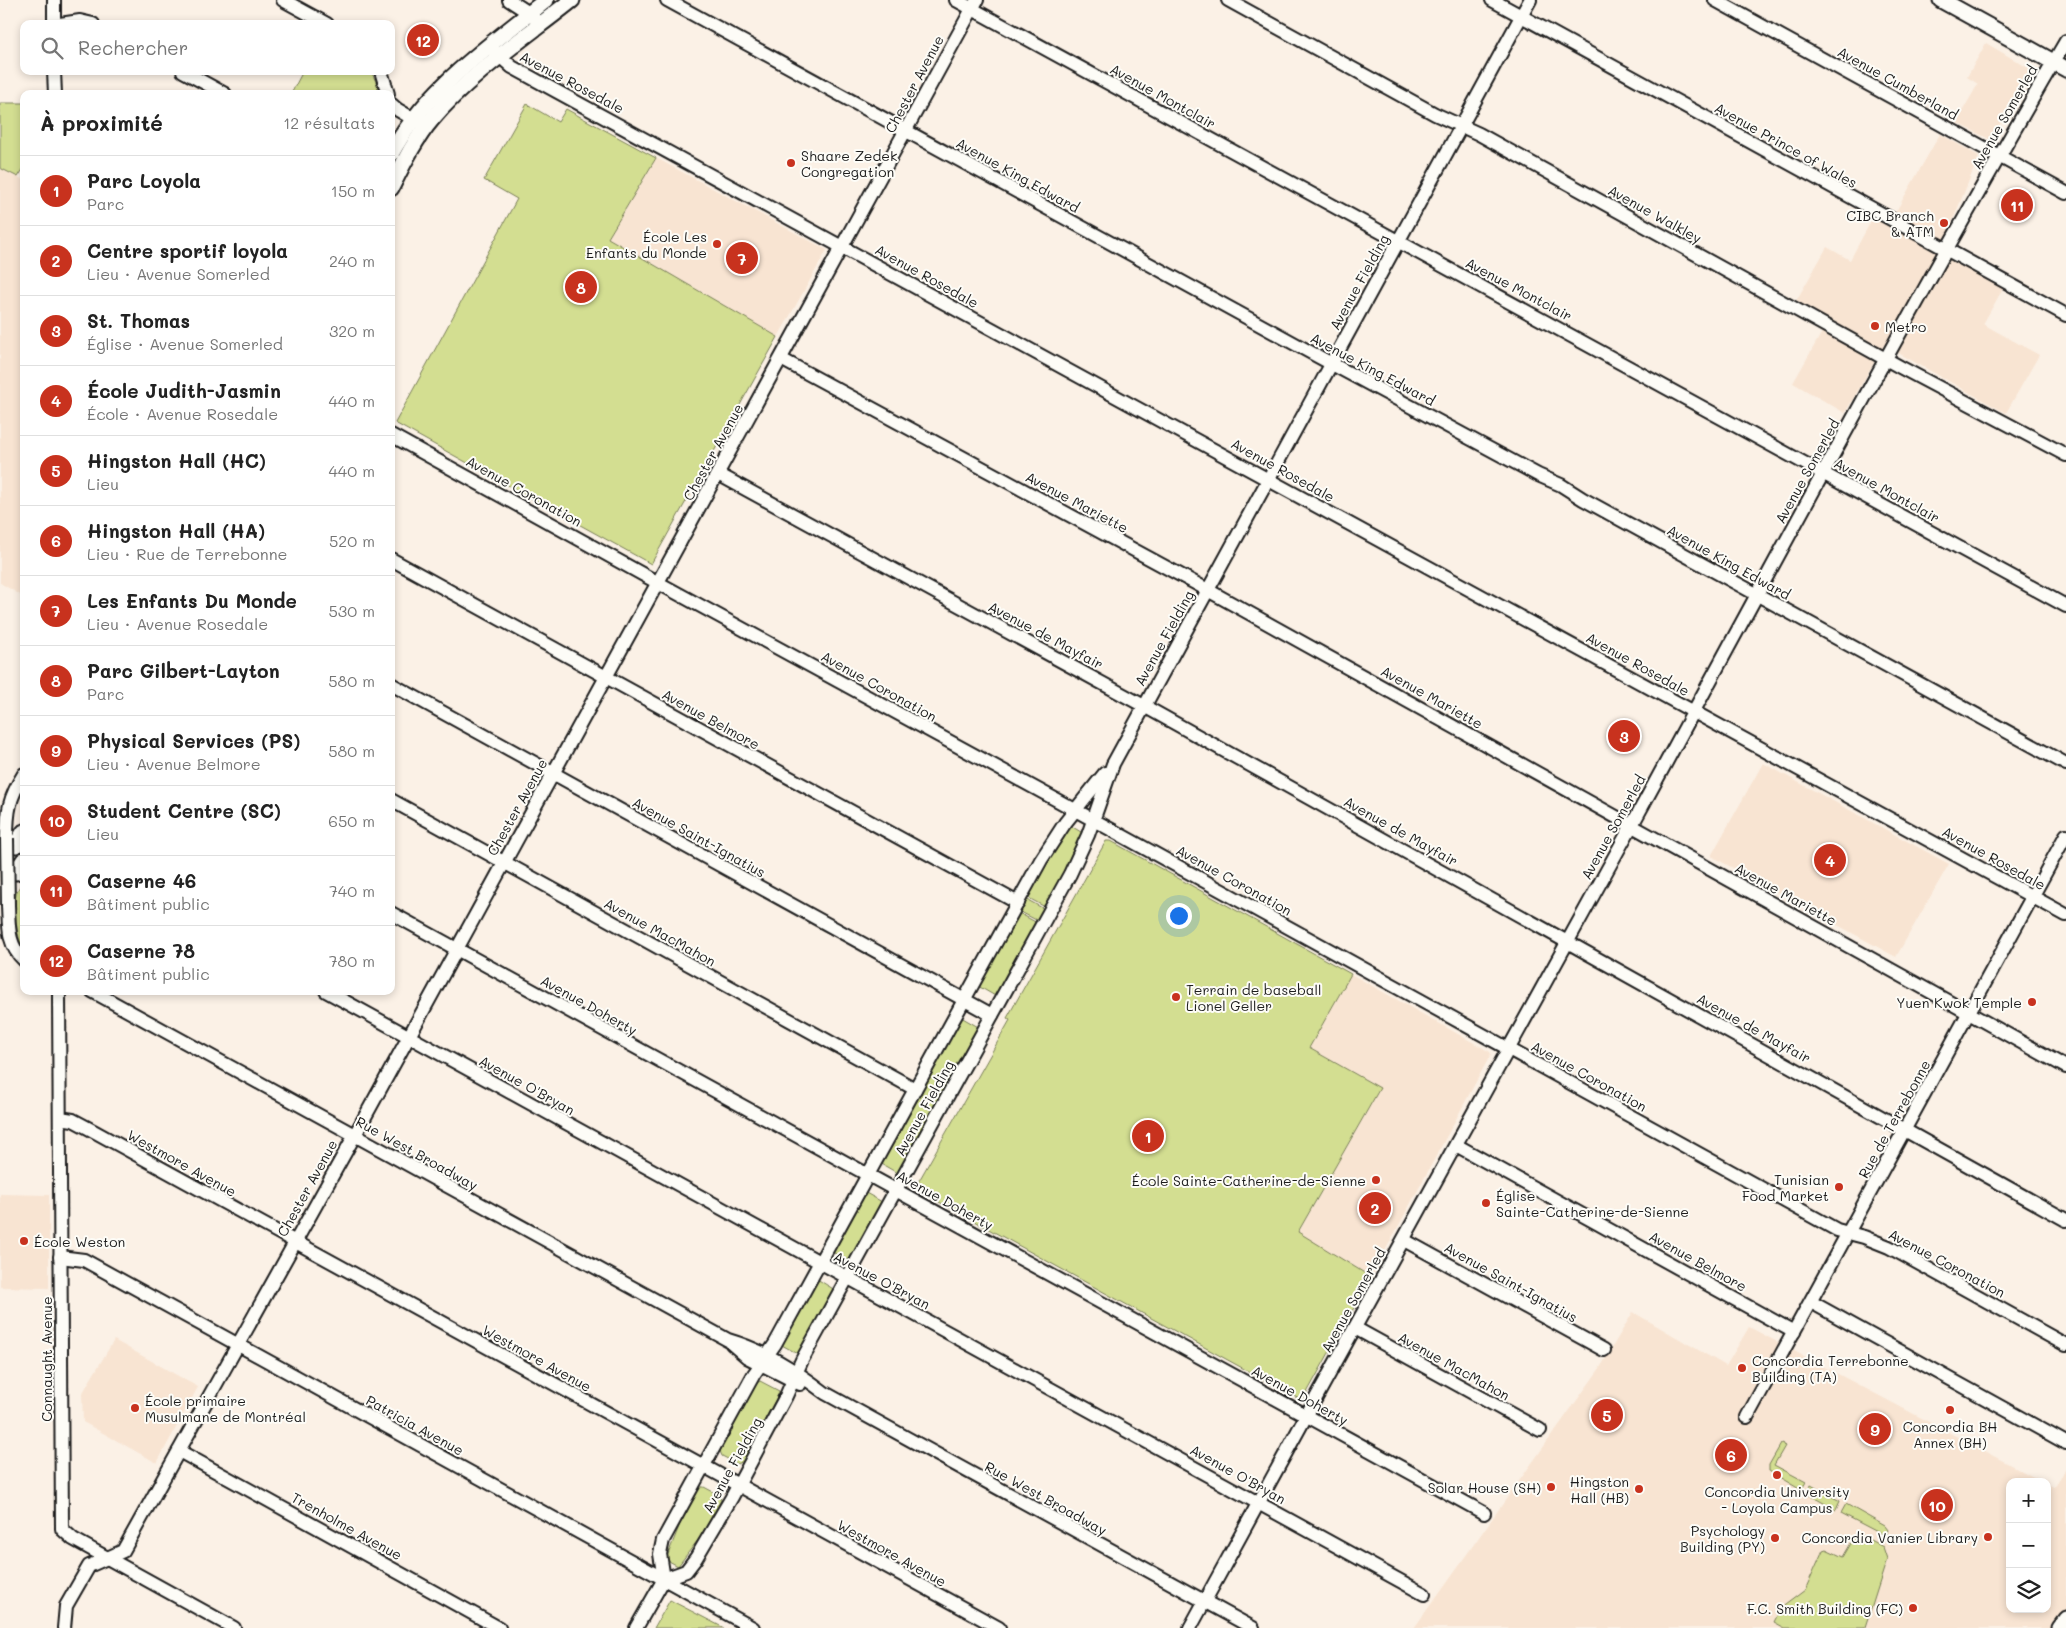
<!DOCTYPE html>
<html lang="fr">
<head>
<meta charset="utf-8">
<style>
	:root { --surface:#fff; --page:#f2f2f2; --text:#222; --muted:#767676; --line:#e0e0e0; --accent:#c8321e }
	body { margin:0; font-family:Mali,sans-serif; background:var(--page); color:var(--text) }
	.controls { position:absolute; right:15px; bottom:15px; display:grid; overflow:hidden; border-radius:10px; box-shadow:0 2px 8px #0003 }
	.controls button { width:45px; height:45px; display:grid; place-items:center; padding:0; border:0; border-bottom:1px solid var(--line); background:var(--surface); color:var(--text); font:25px sans-serif }
	.you { position:absolute; left:1178px; top:915px; width:18px; height:18px; margin:-12px; border:4px solid #fff; border-radius:50%; background:#1a73e8; box-shadow:0 0 0 8px #1a73e833 }
	.badge { display:grid; place-items:center; width:32px; height:32px; border-radius:50%; background:var(--accent); color:#fff; font-size:16px; font-weight:700 }
	.pin { position:absolute; translate:-50% -50%; border:2px solid #fff; box-shadow:0 1px 5px #0006 }
	.list { margin:0; padding:0; list-style:none }
	h2 { display:flex; justify-content:space-between; align-items:center; height:65px; margin:0; padding:0 20px; font-size:21px }
	h2 small { font-size:16px; font-weight:400; color:var(--muted) }
	.list li { display:grid; grid-template-columns:32px 1fr auto; gap:15px; align-items:center; box-sizing:border-box; height:70px; padding:0 20px; border-top:1px solid var(--line) }
	.list b { display:block; font-size:19px; white-space:nowrap }
	.list p { margin:0; font-size:16px; white-space:nowrap; color:var(--muted) }
	.list em { font-size:16px; font-style:normal; color:var(--muted) }
	.icon { flex:none; width:28px; height:28px; fill:none; stroke:currentColor; stroke-width:2; stroke-linecap:round; stroke-linejoin:round }
	.map { position:relative; flex:none; width:2066px; height:1628px; overflow:hidden }
	.search { position:absolute; background:var(--surface); box-shadow:0 2px 8px #0003; left:20px; top:20px; width:375px; height:55px; display:flex; align-items:center; gap:12px; box-sizing:border-box; padding:0 18px; border-radius:10px; color:var(--muted); font-size:19px }
	.panel { position:absolute; background:var(--surface); box-shadow:0 2px 8px #0003; left:20px; top:90px; width:375px; height:905px; border-radius:10px }
	.map>svg:first-child { display:block }
	.built { fill:#f8e4d2 }
	.green { fill:#d3de91; stroke:#787d56 }
	.lines { fill:none; stroke-linecap:round; stroke-linejoin:round }
	.minor-casing { stroke:#1c1c1c; stroke-width:16 }
	.major-casing { stroke:#1c1c1c; stroke-width:19 }
	.minor { stroke:#fdfcf7; stroke-width:12 }
	.major { stroke:#fdfcf7; stroke-width:15 }
	.minor-bridge-casing { stroke:#1c1c1c; stroke-width:16; stroke-linecap:butt }
	.minor-bridge { stroke:#fdfcf7; stroke-width:12 }
	.poi-dot { fill:#c8321e; stroke:#fdfcf7; stroke-width:2 }
	.labels { text-anchor:middle; dominant-baseline:central; stroke-width:4; stroke-linejoin:round; paint-order:stroke }
	.street-label { font-size:14px; fill:#1c1c1c; stroke:#fdfcf7 }
	.poi-label { font-size:14px; fill:#1c1c1c; stroke:#fdfcf7; text-anchor:end }
</style>
</head>
<body>
<div class="map">
<svg width="2066" height="1628" viewBox="0 0 2066 1628">
	<rect width="100%" height="100%" fill="#fbf1e6"/>
	<filter id="ink" filterUnits="userSpaceOnUse"><feTurbulence type="fractalNoise" baseFrequency=".02" numOctaves="2"/><feDisplacementMap in="SourceGraphic" scale="10" xChannelSelector="R" yChannelSelector="G"/><feConvolveMatrix kernelMatrix="1 2 1 2 8 2 1 2 1" color-interpolation-filters="sRGB"/></filter>
	<g filter="url(#ink)">
		<g class="built">
			<polygon points="1986,43 2030,69 1994,135 1989,139 1956,122 1978,84 1967,77"/>
			<polygon points="1940,134 1979,156 1941,249 2005,285 1983,324 2039,355 2006,413 1884,345 1845,413 1793,383 1829,320 1796,301 1827,247 1850,260 1876,212 1891,220"/>
			<polygon points="656,158 827,250 778,337 608,238"/>
			<polygon points="0,168 24,180 24,597 0,583"/>
			<polygon points="1763,763 1949,864 1896,957 1711,856"/>
			<polygon points="1351,974 1490,1052 1491,1054 1371,1277 1298,1233 1380,1088 1309,1048"/>
			<polygon points="0,1194 49,1195 49,1288 0,1287"/>
			<polygon points="1633,1312 1726,1366 1749,1327 2043,1482 2010,1482 2010,1609 2047,1609 2047,1484 2054,1487 2066,1469 2066,1628 1414,1628 1600,1368"/>
			<polygon points="114,1340 198,1387 157,1463 83,1422 82,1394"/>
		</g>
		<g class="green">
			<polygon points="303,71 371,71 377,84 379,94 291,94"/>
			<polygon points="0,103 24,103 24,168 18,177 0,168"/>
			<polygon points="527,104 558,122 566,109 656,158 608,238 778,337 651,564 395,423 517,199 484,180"/>
			<polygon points="1071,826 1081,832 1081,836 1047,908 1025,896"/>
			<polygon points="1106,841 1111,841 1351,974 1309,1048 1380,1088 1298,1232 1371,1277 1304,1398 1299,1399 919,1191 916,1186 1010,1020 1007,1018"/>
			<path d="M24,881V949C16,939 13,902 17,891C19,887 22,884 24,881Z"/>
			<polygon points="1024,898 1046,910 1040,922 1017,910"/>
			<polygon points="1017,912 1039,924 997,997 978,986"/>
			<polygon points="961,1017 980,1028 899,1174 880,1163"/>
			<polygon points="864,1192 884,1203 851,1262 832,1252"/>
			<polygon points="817,1279 835,1290 800,1355 780,1344"/>
			<polygon points="760,1381 779,1391 779,1393 743,1461 738,1464 722,1456 720,1451 757,1383"/>
			<polygon points="1783,1443 1785,1446 1774,1465 1806,1482 1801,1490 1769,1471 1769,1465 1781,1444"/>
			<polygon points="1811,1485 1840,1501 1836,1510 1806,1493"/>
			<polygon points="700,1487 704,1487 719,1495 721,1500 701,1536 678,1566 667,1560 667,1557 680,1524"/>
			<polygon points="1846,1504 1885,1526 1888,1530 1885,1536 1841,1513"/>
			<polygon points="1857,1533 1883,1547 1887,1559 1865,1628 1785,1628 1774,1622 1781,1608 1805,1590 1823,1550 1826,1549 1843,1557"/>
			<polygon points="670,1600 724,1628 654,1628"/>
		</g>
		<g class="lines">
			<defs>
				<g id="minor">
					<polyline points="54,0 54,24"/>
					<polyline points="283,0 327,24"/>
					<polyline points="509,0 526,11 541,24"/>
					<polyline points="667,0 1319,357 1538,475 1561,485 1583,499 2066,764"/>
					<polyline points="956,0 2066,606"/>
					<polyline points="1228,0 1435,114 1479,134 1900,367 2066,455"/>
					<polyline points="1492,0 2066,315"/>
					<polyline points="1715,0 2066,193"/>
					<polyline points="60,24 80,21 93,24"/>
					<polyline points="493,50 512,67 2066,915"/>
					<polyline points="54,71 55,94"/>
					<polyline points="183,71 225,94"/>
					<polyline points="381,71 388,94"/>
					<polyline points="391,104 398,110 422,124"/>
					<polyline points="781,359 1195,583 2066,1067"/>
					<polyline points="391,435 642,574 1110,829 1837,1230 1864,1237 1889,1247 2066,1345"/>
					<polyline points="718,474 1144,706 2066,1220"/>
					<polyline points="391,559 1018,903"/>
					<polyline points="391,684 992,1015"/>
					<polyline points="391,800 915,1089"/>
					<path d="M7,838C7,811 9,798 24,774"/>
					<path d="M8,905C9,925 7,945 24,960"/>
					<polyline points="391,913 1484,1513"/>
					<polyline points="59,991 62,1529 73,1539 234,1628"/>
					<path d="M92,991L728,1340C765,1351 795,1370 825,1393L1253,1628"/>
					<polyline points="326,991 1424,1594"/>
					<polyline points="60,1118 73,1120 88,1128 999,1628"/>
					<polyline points="1456,1145 1794,1332"/>
					<polyline points="1404,1240 1604,1350"/>
					<polyline points="60,1257 84,1260 753,1628"/>
					<polyline points="1811,1302 2066,1443"/>
					<polyline points="1355,1328 1540,1430"/>
					<polyline points="732,1344 747,1357 800,1384"/>
					<polyline points="1747,1417 2066,835"/>
					<polyline points="179,1451 499,1628"/>
					<polyline points="664,1579 686,1571 696,1558 732,1497 786,1396 802,1360 1070,874 1088,835 1113,764 1530,0"/>
					<polyline points="64,1628 66,1606 89,1566 123,1551 361,1124 977,0"/>
					<polyline points="636,1628 664,1579 660,1554 663,1540 754,1374 775,1344 1041,860 1065,823 1105,773"/>
					<path d="M1190,1628C1338,1356 1489,1086 1638,814C1779,555 1917,295 2066,41"/>
				</g>
				<g id="major">
					<polyline points="1941,0 2066,69"/>
					<path d="M391,154C426,88 490,46 546,0"/>
					<path d="M391,188C403,164 415,139 432,119C469,75 527,36 572,0"/>
					<polyline points="16,845 24,832"/>
					<polyline points="16,872 24,860"/>
					<polyline points="2060,1628 2066,1620"/>
				</g>
			</defs>
			<use href="#minor" class="minor-casing"/>
			<use href="#major" class="major-casing"/>
			<use href="#minor" class="minor"/>
			<use href="#major" class="major"/>
			<defs>
				<polyline id="minor-bridge" points="7,838 8,905"/>
			</defs>
			<use href="#minor-bridge" class="minor-bridge-casing"/>
			<use href="#minor-bridge" class="minor-bridge"/>
		</g>
	</g>
	<g class="poi-dot">
		<circle cx="791" cy="163" r="5"/>
		<circle cx="1944" cy="223" r="5"/>
		<circle cx="717" cy="244" r="5"/>
		<circle cx="1875" cy="326" r="5"/>
		<circle cx="1176" cy="997" r="5"/>
		<circle cx="2032" cy="1002" r="5"/>
		<circle cx="1376" cy="1180" r="5"/>
		<circle cx="1839" cy="1187" r="5"/>
		<circle cx="1486" cy="1203" r="5"/>
		<circle cx="24" cy="1241" r="5"/>
		<circle cx="1742" cy="1368" r="5"/>
		<circle cx="135" cy="1408" r="5"/>
		<circle cx="1950" cy="1410" r="5"/>
		<circle cx="1777" cy="1475" r="5"/>
		<circle cx="1551" cy="1487" r="5"/>
		<circle cx="1639" cy="1489" r="5"/>
		<circle cx="1988" cy="1537" r="5"/>
		<circle cx="1775" cy="1538" r="5"/>
		<circle cx="1913" cy="1608" r="5"/>
	</g>
	<g class="labels">
		<g class="street-label">
			<text transform="translate(572 82) rotate(28)">Avenue Rosedale</text>
			<text transform="translate(1898 83) rotate(29)">Avenue Cumberland</text>
			<text transform="translate(914 84) rotate(-62)">Chester Avenue</text>
			<text transform="translate(1163 96) rotate(29)">Avenue Montclair</text>
			<text transform="translate(2004 117) rotate(-60)">Avenue Somerled</text>
			<text transform="translate(1786 145) rotate(29)">Avenue Prince of Wales</text>
			<text transform="translate(1018 175) rotate(29)">Avenue King Edward</text>
			<text transform="translate(1655 214) rotate(29)">Avenue Walkley</text>
			<text transform="translate(927 276) rotate(29)">Avenue Rosedale</text>
			<text transform="translate(1359 282) rotate(-61)">Avenue Fielding</text>
			<text transform="translate(1519 289) rotate(28)">Avenue Montclair</text>
			<text transform="translate(1373 369) rotate(28)">Avenue King Edward</text>
			<text transform="translate(713 452) rotate(-61)">Chester Avenue</text>
			<text transform="translate(1283 470) rotate(29)">Avenue Rosedale</text>
			<text transform="translate(1807 471) rotate(-61)">Avenue Somerled</text>
			<text transform="translate(1887 490) rotate(29)">Avenue Montclair</text>
			<text transform="translate(524 491) rotate(29)">Avenue Coronation</text>
			<text transform="translate(1077 502) rotate(28)">Avenue Mariette</text>
			<text transform="translate(1729 562) rotate(29)">Avenue King Edward</text>
			<text transform="translate(1046 635) rotate(28)">Avenue de Mayfair</text>
			<text transform="translate(1164 638) rotate(-61)">Avenue Fielding</text>
			<text transform="translate(1638 664) rotate(29)">Avenue Rosedale</text>
			<text transform="translate(879 686) rotate(29)">Avenue Coronation</text>
			<text transform="translate(1432 697) rotate(29)">Avenue Mariette</text>
			<text transform="translate(711 719) rotate(29)">Avenue Belmore</text>
			<text transform="translate(517 807) rotate(-61)">Chester Avenue</text>
			<text transform="translate(1613 827) rotate(-61)">Avenue Somerled</text>
			<text transform="translate(1401 831) rotate(29)">Avenue de Mayfair</text>
			<text transform="translate(699 837) rotate(29)">Avenue Saint-Ignatius</text>
			<text transform="translate(1994 858) rotate(29)">Avenue Rosedale</text>
			<text transform="translate(1234 880) rotate(29)">Avenue Coronation</text>
			<text transform="translate(1786 894) rotate(29)">Avenue Mariette</text>
			<text transform="translate(660 932) rotate(29)">Avenue MacMahon</text>
			<text transform="translate(589 1005) rotate(29)">Avenue Doherty</text>
			<text transform="translate(1754 1028) rotate(29)">Avenue de Mayfair</text>
			<text transform="translate(1589 1076) rotate(29)">Avenue Coronation</text>
			<text transform="translate(527 1085) rotate(29)">Avenue O'Bryan</text>
			<text transform="translate(924 1108) rotate(-61)">Avenue Fielding</text>
			<text transform="translate(1894 1119) rotate(-61)">Rue de Terrebonne</text>
			<text transform="translate(417 1153) rotate(29)">Rue West Broadway</text>
			<text transform="translate(182 1163) rotate(29)">Westmore Avenue</text>
			<text transform="translate(307 1188) rotate(-61)">Chester Avenue</text>
			<text transform="translate(945 1200) rotate(29)">Avenue Doherty</text>
			<text transform="translate(1698 1261) rotate(29)">Avenue Belmore</text>
			<text transform="translate(1947 1263) rotate(28)">Avenue Coronation</text>
			<text transform="translate(882 1280) rotate(28)">Avenue O'Bryan</text>
			<text transform="translate(1511 1282) rotate(29)">Avenue Saint-Ignatius</text>
			<text transform="translate(1353 1300) rotate(-61)">Avenue Somerled</text>
			<text transform="translate(537 1358) rotate(29)">Westmore Avenue</text>
			<text transform="translate(46 1359) rotate(-90)">Connaught Avenue</text>
			<text transform="translate(1454 1366) rotate(29)">Avenue MacMahon</text>
			<text transform="translate(1300 1395) rotate(29)">Avenue Doherty</text>
			<text transform="translate(415 1425) rotate(29)">Patricia Avenue</text>
			<text transform="translate(732 1465) rotate(-61)">Avenue Fielding</text>
			<text transform="translate(1238 1474) rotate(29)">Avenue O'Bryan</text>
			<text transform="translate(1046 1498) rotate(29)">Rue West Broadway</text>
			<text transform="translate(347 1526) rotate(29)">Trenholme Avenue</text>
			<text transform="translate(892 1553) rotate(29)">Westmore Avenue</text>
		</g>
		<g class="poi-label">
			<text x="801" y="155" text-anchor="start">Shaare Zedek<tspan x="801" dy="16">Congregation</tspan></text>
			<text x="1934" y="215">CIBC Branch<tspan x="1934" dy="16">&amp; ATM</tspan></text>
			<text x="707" y="236">École Les<tspan x="707" dy="16">Enfants du Monde</tspan></text>
			<text x="1885" y="326" text-anchor="start">Metro</text>
			<text x="1186" y="989" text-anchor="start">Terrain de baseball<tspan x="1186" dy="16">Lionel Geller</tspan></text>
			<text x="2022" y="1002">Yuen Kwok Temple</text>
			<text x="1829" y="1179">Tunisian<tspan x="1829" dy="16">Food Market</tspan></text>
			<text x="1366" y="1180">École Sainte-Catherine-de-Sienne</text>
			<text x="1496" y="1195" text-anchor="start">Église<tspan x="1496" dy="16">Sainte-Catherine-de-Sienne</tspan></text>
			<text x="34" y="1241" text-anchor="start">École Weston</text>
			<text x="1752" y="1360" text-anchor="start">Concordia Terrebonne<tspan x="1752" dy="16">Building (TA)</tspan></text>
			<text x="145" y="1400" text-anchor="start">École primaire<tspan x="145" dy="16">Musulmane de Montréal</tspan></text>
			<text x="1950" y="1426" text-anchor="middle">Concordia BH<tspan x="1950" dy="16">Annex (BH)</tspan></text>
			<text x="1629" y="1481">Hingston<tspan x="1629" dy="16">Hall (HB)</tspan></text>
			<text x="1541" y="1487">Solar House (SH)</text>
			<text x="1777" y="1491" text-anchor="middle">Concordia University<tspan x="1777" dy="16">- Loyola Campus</tspan></text>
			<text x="1765" y="1530">Psychology<tspan x="1765" dy="16">Building (PY)</tspan></text>
			<text x="1978" y="1537">Concordia Vanier Library</text>
			<text x="1903" y="1608">F.C. Smith Building (FC)</text>
		</g>
	</g>
</svg>
<div class="controls">
<button>+</button>
<button>−</button>
<button><svg class="icon" aria-label="layers" viewBox="0 0 24 24"><path d="M12 4l9 5-9 5-9-5zM3 14l9 5 9-5"/></svg></button>
</div>
<div class="you"></div>
<div class="pin badge" style="left:1148px;top:1136px">1</div>
<div class="pin badge" style="left:1375px;top:1208px">2</div>
<div class="pin badge" style="left:1624px;top:736px">3</div>
<div class="pin badge" style="left:1830px;top:860px">4</div>
<div class="pin badge" style="left:1607px;top:1415px">5</div>
<div class="pin badge" style="left:1731px;top:1455px">6</div>
<div class="pin badge" style="left:742px;top:258px">7</div>
<div class="pin badge" style="left:581px;top:287px">8</div>
<div class="pin badge" style="left:1875px;top:1429px">9</div>
<div class="pin badge" style="left:1937px;top:1505px">10</div>
<div class="pin badge" style="left:2017px;top:205px">11</div>
<div class="pin badge" style="left:423px;top:40px">12</div>
<div class="search"><svg class="icon" aria-label="search" viewBox="0 0 24 24"><circle cx="10" cy="10" r="6"/><path d="M15 15l6 6"/></svg>Rechercher</div>
<section class="panel">
<h2>À proximité<small>12 résultats</small></h2>
<ul class="list">
<li><span class="badge">1</span><div><b>Parc Loyola</b><p>Parc</p></div><em>150 m</em></li>
<li><span class="badge">2</span><div><b>Centre sportif loyola</b><p>Lieu · Avenue Somerled</p></div><em>240 m</em></li>
<li><span class="badge">3</span><div><b>St. Thomas</b><p>Église · Avenue Somerled</p></div><em>320 m</em></li>
<li><span class="badge">4</span><div><b>École Judith-Jasmin</b><p>École · Avenue Rosedale</p></div><em>440 m</em></li>
<li><span class="badge">5</span><div><b>Hingston Hall (HC)</b><p>Lieu</p></div><em>440 m</em></li>
<li><span class="badge">6</span><div><b>Hingston Hall (HA)</b><p>Lieu · Rue de Terrebonne</p></div><em>520 m</em></li>
<li><span class="badge">7</span><div><b>Les Enfants Du Monde</b><p>Lieu · Avenue Rosedale</p></div><em>530 m</em></li>
<li><span class="badge">8</span><div><b>Parc Gilbert-Layton</b><p>Parc</p></div><em>580 m</em></li>
<li><span class="badge">9</span><div><b>Physical Services (PS)</b><p>Lieu · Avenue Belmore</p></div><em>580 m</em></li>
<li><span class="badge">10</span><div><b>Student Centre (SC)</b><p>Lieu</p></div><em>650 m</em></li>
<li><span class="badge">11</span><div><b>Caserne 46</b><p>Bâtiment public</p></div><em>740 m</em></li>
<li><span class="badge">12</span><div><b>Caserne 78</b><p>Bâtiment public</p></div><em>780 m</em></li>
</ul>
</section>
</div>
</body>
</html>
